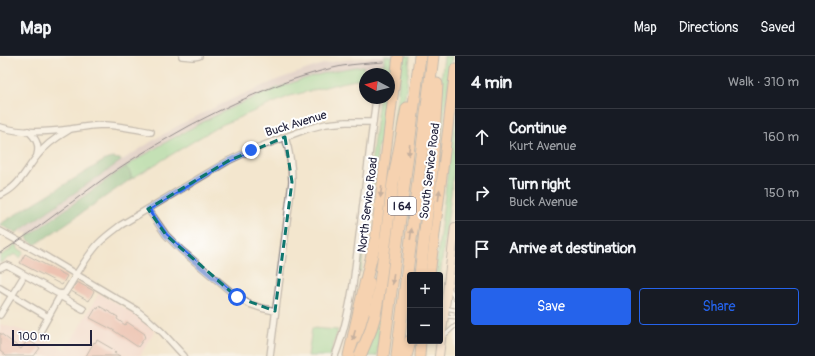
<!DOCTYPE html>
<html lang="en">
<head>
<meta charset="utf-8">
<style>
	:root { --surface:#171b24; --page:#20242c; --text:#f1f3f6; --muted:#9ea1a6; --line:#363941; --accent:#2563eb }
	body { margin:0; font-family:Pangolin,sans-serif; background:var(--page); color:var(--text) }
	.controls { position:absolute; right:12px; bottom:12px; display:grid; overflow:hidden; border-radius:4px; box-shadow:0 2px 6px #0003 }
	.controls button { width:36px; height:36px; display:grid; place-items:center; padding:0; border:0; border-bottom:1px solid var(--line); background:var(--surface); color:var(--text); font:20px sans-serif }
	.compass { position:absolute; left:359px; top:12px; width:36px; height:36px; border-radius:50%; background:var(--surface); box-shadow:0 2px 6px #0003; rotate:277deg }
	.scale { position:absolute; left:12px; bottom:10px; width:80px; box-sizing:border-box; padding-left:4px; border:2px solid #22223b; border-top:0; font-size:11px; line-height:14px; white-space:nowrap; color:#22223b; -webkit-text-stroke:3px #fff; paint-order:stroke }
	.stop { position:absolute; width:12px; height:12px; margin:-9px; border:3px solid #2563eb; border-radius:50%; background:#fff }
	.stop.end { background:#2563eb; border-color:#fff; box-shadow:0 1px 4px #0008 }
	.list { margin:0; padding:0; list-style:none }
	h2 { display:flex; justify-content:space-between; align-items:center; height:52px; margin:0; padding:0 16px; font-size:17px }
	h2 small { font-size:13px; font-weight:400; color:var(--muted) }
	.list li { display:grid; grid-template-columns:26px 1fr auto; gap:12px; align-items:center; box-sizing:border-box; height:56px; padding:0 16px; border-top:1px solid var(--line) }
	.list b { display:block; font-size:15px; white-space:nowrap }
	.list p { margin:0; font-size:13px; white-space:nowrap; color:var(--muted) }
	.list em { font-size:13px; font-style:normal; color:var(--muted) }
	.actions { display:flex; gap:8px; padding:12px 16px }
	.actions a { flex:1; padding:9px 0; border:1px solid var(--accent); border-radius:4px; text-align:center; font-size:14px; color:var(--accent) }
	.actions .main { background:var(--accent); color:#fff }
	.icon { flex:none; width:22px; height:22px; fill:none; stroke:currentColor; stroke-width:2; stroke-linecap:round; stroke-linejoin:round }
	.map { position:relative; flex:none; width:455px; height:300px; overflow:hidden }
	header { display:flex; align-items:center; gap:24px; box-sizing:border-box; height:56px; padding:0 20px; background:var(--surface); border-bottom:1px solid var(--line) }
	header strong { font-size:19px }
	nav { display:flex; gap:22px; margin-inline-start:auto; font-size:14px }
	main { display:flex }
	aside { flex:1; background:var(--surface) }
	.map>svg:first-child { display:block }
	.built { fill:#f7d0cf }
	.industrial { fill:#d2bec5 }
	.green { fill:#8dda98; stroke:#587e6a }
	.forest { fill:#72ba80; stroke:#4a6e5e }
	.building { fill:#e6978e }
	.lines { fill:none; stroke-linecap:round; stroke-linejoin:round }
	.lane-casing { stroke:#8a8484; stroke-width:5 }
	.street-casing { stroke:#8a8484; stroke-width:8 }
	.secondary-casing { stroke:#8a8484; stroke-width:10 }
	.primary-casing { stroke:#8a8484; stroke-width:11 }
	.highway-casing { stroke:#8a8484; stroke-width:13 }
	.lane { stroke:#fff; stroke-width:3 }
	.street { stroke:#fff; stroke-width:5.5 }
	.secondary { stroke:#fde4d1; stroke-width:8 }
	.primary { stroke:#fbbb8c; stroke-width:9 }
	.highway { stroke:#fbbb8c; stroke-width:11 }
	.tram { stroke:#22223b; stroke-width:1 }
	.highway-bridge-casing { stroke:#8a8484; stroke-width:13; stroke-linecap:butt }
	.highway-bridge { stroke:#fbbb8c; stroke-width:11 }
	.oneway { fill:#8e6e64 }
	.route { stroke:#2563eb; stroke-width:5 }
	.marked { fill:none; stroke:#0f766e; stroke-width:3; stroke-dasharray:8 5; stroke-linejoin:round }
	.labels { text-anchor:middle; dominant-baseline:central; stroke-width:4; stroke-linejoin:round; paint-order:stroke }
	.shield { fill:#fff; stroke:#646476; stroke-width:1 }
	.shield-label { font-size:11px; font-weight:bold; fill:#22223b }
	.street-label { font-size:12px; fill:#22223b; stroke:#fff }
</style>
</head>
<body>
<header>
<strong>Map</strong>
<nav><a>Map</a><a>Directions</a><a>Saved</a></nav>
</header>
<main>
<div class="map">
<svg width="455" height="300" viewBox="0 0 455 300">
	<rect width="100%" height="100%" fill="#fff"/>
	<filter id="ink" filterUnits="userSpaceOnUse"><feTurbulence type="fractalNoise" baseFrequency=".025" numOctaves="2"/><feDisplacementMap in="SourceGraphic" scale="8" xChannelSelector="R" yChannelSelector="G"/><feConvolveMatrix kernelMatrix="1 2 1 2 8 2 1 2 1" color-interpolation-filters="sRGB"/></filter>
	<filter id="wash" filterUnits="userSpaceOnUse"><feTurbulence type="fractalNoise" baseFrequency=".012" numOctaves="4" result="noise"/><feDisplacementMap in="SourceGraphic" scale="16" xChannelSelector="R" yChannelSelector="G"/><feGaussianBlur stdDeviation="0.9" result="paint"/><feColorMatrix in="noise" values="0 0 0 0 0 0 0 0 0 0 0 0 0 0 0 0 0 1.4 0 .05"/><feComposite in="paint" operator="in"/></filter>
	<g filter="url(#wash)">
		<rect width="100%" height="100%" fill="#f3e6ce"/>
		<polygon class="built" points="99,237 136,259 145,266 154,275 140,300 0,300 0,268 38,279 66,294"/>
		<polygon class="industrial" points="372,0 384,0 385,9 378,9 379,18 365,18 363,10 334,14 299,24 184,75 144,99 116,117 28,180 26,176 23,178 21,174 113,110 157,82 183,67 232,43 279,23 320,9 337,5 371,1"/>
		<g class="green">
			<polygon points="384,0 393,0 389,35 389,18 379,18 378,9 384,9"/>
			<polygon points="402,0 410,0 407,29 397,84 392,83"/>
			<polygon points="444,0 452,0 439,106 437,106 441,26"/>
			<path d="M363,10L365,22L341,27L290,40L219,70L131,123C131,117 130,115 125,111C158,90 192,71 227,54C271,33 315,16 363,10Z"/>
			<polygon points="379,42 388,42 382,90 379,88 378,90 368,181 366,189 364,190 361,216 358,216"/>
			<polygon points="455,55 455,108 440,220 440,219 435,219"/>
			<polygon points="15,188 18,190 17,192 24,196 20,202 15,198 0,207 0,200 13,192 12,191"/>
			<polygon points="378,261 381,261 377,300 365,300"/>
			<polygon points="312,272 338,274 330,300 308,300"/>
		</g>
		<g class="forest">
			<polygon points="113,102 120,103 121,105 16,177 0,169 0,168 105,104"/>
			<path d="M125,111C130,115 131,117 131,123L35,189L28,184L27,181Z"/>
		</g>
		<g id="blocks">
			<g class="building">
				<polygon points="25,198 67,220 62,229 20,207"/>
				<polygon points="77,226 94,235 89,245 71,235"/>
				<polygon points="99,250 118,261 117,263 125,269 127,266 145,278 144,280 145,281 138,291 113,274 90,262 96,252 98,253"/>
				<polygon points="0,277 21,293 27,285 29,286 30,285 40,292 34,300 6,300 0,295"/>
				<polygon points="97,284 116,295 114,297 120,300 86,300 94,286 95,287"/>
			</g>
		</g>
	</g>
	<g filter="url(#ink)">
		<use href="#blocks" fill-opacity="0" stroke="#8a8484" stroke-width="1"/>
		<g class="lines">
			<defs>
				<g id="lane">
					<polyline points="449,231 455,242"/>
					<polyline points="445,252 455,254"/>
					<polyline points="446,260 455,261"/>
					<polyline points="444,280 455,270"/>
				</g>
				<g id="street">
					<polyline points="182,0 193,1 199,0"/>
					<path d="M0,71C23,78 48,76 71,73C83,71 94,69 105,69C121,70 136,73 151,76"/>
					<path d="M28,75C36,82 40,89 37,99"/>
					<path d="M0,139C19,132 26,113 38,99C46,88 57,81 69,74"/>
					<polyline points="148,153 166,179 181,194 237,241 249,248 261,252 275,255"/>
					<polyline points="0,175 40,197 136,254 150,265 163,277 184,300"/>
					<path d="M0,212L6,209L9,210L57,237L61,238L65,237C76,220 85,202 99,187C106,180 113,175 121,169L228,105L251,94L307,73L326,68L346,66H373"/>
					<polyline points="0,232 48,261"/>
					<polyline points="60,240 83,253"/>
					<polyline points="0,259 22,223"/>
					<polyline points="41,274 61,238"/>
					<path d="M270,300L292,126C292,110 290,96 285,81"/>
					<path d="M335,300C344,277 349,253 353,229L376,42"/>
				</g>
				<polyline id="secondary" points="439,300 455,171"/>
				<g id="primary">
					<polyline points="374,193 398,0"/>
					<polyline points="430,219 455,13"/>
					<polyline points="362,288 370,226"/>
					<polyline points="420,300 421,285"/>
				</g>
				<g id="highway">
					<polyline points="420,219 432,113 437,28"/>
					<polyline points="375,259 378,242 393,127 407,52"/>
					<polyline points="349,300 366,224 375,186"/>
					<polyline points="383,300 420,0"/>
					<polyline points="397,300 433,0"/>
					<polyline points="406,300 410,285"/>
				</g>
			</defs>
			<use href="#lane" class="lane-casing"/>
			<use href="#street" class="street-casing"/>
			<use href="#secondary" class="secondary-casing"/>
			<use href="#primary" class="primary-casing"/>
			<use href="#highway" class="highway-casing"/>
			<use href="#lane" class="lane"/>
			<use href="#street" class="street"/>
			<use href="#secondary" class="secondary"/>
			<use href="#primary" class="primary"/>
			<use href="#highway" class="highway"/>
			<path class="tram" d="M0,197C40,172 77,141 116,114C140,98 164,84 189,70C237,45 288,21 342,10C355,8 370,7 384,6"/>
			<defs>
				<polyline id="highway-bridge" points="360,300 370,276 375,259"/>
			</defs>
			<use href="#highway-bridge" class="highway-bridge-casing"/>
			<use href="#highway-bridge" class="highway-bridge"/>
		</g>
		<defs><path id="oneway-solid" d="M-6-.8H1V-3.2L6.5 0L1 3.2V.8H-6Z"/></defs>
		<g class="oneway">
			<use href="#oneway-solid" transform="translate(409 94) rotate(97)"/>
			<use href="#oneway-solid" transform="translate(381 136) rotate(97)"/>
			<use href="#oneway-solid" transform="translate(439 139) rotate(-83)"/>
			<use href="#oneway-solid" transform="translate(411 178) rotate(-83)"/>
			<use href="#oneway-solid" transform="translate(393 223) rotate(97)"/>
			<use href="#oneway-solid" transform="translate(354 279) rotate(102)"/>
		</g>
	</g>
	<g class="lines" filter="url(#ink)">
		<polyline class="route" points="237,241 181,194 166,179 148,153 228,105 251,94"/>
	</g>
	<path d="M0 0H455V300H0ZM285,81L292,126L275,255L237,241L166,179L148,153L228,105Z" fill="#f3e6ce" fill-opacity=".55" fill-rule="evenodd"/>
	<path class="marked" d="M285,81L292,126L275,255L237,241L166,179L148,153L228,105Z"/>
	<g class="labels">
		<rect class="shield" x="388" y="141" width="28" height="18" rx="3"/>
		<g class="shield-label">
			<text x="402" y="150">I 64</text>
		</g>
		<g class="street-label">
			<text transform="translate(296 68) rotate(-17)">Buck Avenue</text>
			<text transform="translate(430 115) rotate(-83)">South Service Road</text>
			<text transform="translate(368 149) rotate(-83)">North Service Road</text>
		</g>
	</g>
</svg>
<div class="controls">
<button>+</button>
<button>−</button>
</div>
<svg class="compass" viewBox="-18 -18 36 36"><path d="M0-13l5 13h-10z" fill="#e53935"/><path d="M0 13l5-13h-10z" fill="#9ea1a6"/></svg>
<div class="scale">100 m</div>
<div class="stop" style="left:237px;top:241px"></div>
<div class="stop end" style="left:251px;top:94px"></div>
</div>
<aside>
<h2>4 min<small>Walk · 310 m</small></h2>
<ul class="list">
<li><svg class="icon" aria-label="ahead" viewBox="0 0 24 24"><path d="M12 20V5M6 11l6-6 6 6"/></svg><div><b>Continue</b><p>Kurt Avenue</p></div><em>160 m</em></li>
<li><svg class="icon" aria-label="right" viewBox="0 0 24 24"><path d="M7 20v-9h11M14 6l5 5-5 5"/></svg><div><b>Turn right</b><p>Buck Avenue</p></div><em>150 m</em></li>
<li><svg class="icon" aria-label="arrive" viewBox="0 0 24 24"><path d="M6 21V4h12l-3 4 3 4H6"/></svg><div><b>Arrive at destination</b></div></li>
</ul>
<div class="actions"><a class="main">Save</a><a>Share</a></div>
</aside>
</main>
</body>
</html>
